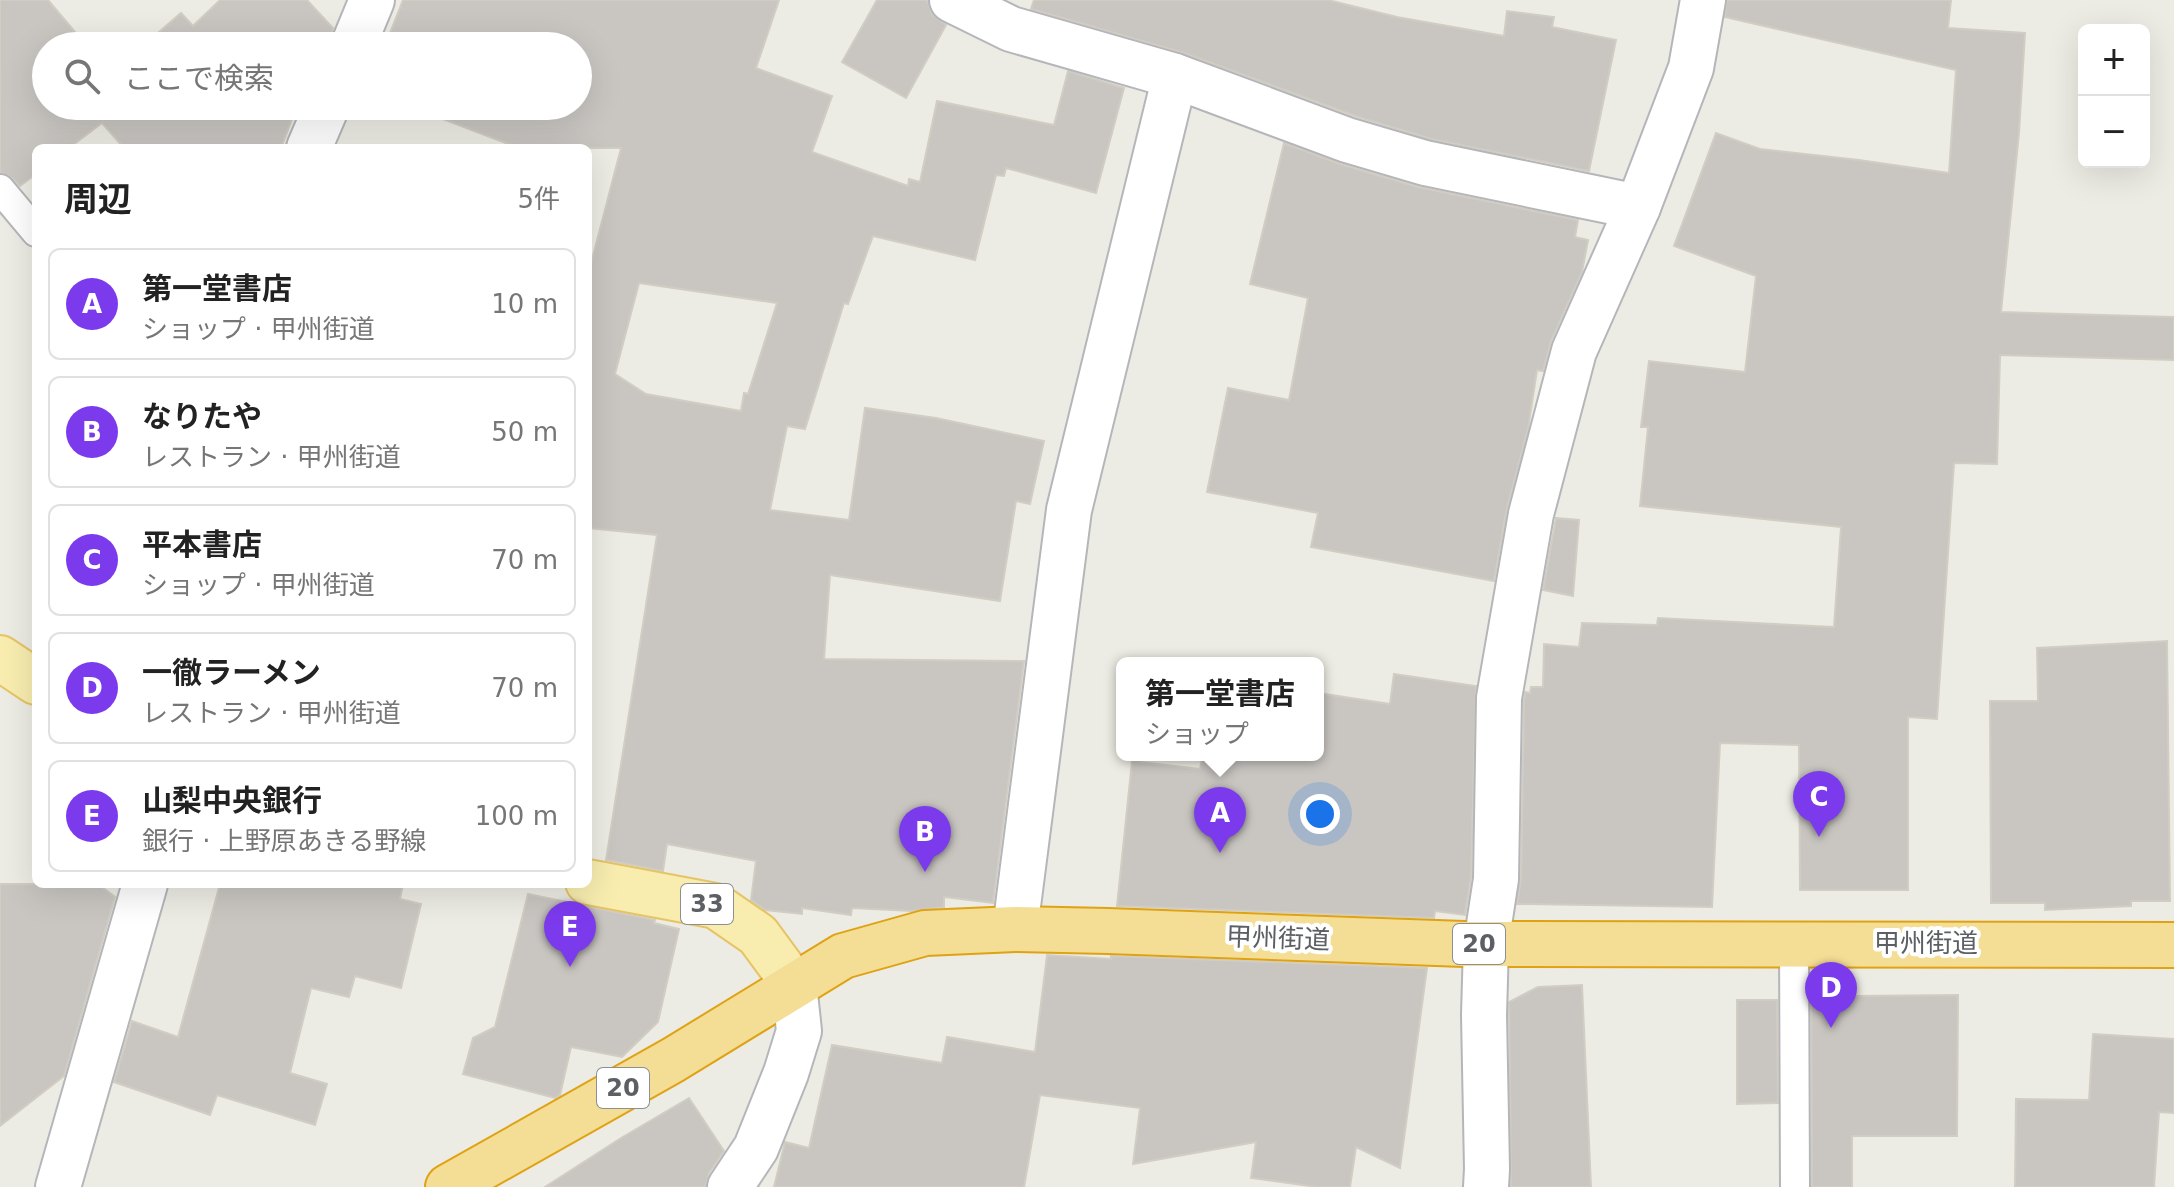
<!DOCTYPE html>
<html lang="ja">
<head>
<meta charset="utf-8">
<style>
	:root { --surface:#fff; --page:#f6f6f6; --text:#222; --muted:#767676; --line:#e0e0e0; --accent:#7c3aed }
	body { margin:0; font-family:"DejaVu Sans","Noto Sans JP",sans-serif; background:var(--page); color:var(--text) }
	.controls { position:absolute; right:24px; top:24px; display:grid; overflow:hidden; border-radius:12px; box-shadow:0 8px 32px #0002 }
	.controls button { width:72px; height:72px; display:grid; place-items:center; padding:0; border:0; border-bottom:2px solid var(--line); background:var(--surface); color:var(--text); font:40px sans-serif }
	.you { position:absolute; left:1320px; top:814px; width:28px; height:28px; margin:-20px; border:6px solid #fff; border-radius:50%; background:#1a73e8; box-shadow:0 0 0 12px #1a73e833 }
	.badge { display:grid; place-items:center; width:52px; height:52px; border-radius:50%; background:var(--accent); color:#fff; font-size:26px; font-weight:700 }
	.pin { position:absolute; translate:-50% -66px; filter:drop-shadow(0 2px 4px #0008) }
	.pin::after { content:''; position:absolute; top:42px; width:28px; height:24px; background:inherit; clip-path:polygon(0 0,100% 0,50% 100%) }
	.popup { position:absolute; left:1116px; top:657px; width:208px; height:104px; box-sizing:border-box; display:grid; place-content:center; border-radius:12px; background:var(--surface); filter:drop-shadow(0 2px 6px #0005); font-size:26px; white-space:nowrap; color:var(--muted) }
	.popup b { font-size:30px; color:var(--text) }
	.popup::after { content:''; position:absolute; left:50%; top:100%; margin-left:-16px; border:16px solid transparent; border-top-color:var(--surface) }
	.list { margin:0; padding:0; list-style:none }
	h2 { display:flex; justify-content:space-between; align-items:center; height:104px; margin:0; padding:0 32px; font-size:34px }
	h2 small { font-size:26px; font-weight:400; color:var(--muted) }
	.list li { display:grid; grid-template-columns:52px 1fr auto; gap:24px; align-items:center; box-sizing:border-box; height:112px; margin:0 16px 16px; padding:0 16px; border:2px solid var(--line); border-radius:12px }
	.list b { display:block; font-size:30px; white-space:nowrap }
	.list p { margin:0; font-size:26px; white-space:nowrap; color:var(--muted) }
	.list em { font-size:26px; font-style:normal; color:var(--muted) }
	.icon { flex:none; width:44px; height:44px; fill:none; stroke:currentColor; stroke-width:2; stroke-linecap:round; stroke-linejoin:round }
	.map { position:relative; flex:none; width:2174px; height:1187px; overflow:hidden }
	.search { position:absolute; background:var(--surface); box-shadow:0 8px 32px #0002; left:32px; top:32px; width:560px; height:88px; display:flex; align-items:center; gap:20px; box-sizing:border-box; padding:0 28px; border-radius:44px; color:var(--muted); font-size:30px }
	.panel { position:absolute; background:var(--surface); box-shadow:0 8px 32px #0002; left:32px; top:144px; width:560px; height:744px; border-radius:12px }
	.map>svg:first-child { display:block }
	.building { fill:#c9c6c2; stroke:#d2cdc3; stroke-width:2; fill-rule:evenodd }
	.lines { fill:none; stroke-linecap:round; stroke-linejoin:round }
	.lane-casing { stroke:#b5b6ba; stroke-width:32 }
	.street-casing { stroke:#b5b6ba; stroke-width:48 }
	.primary-casing { stroke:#e5c466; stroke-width:48 }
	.highway-casing { stroke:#dfa213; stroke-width:48 }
	.lane { stroke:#fff; stroke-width:28 }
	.street { stroke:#fff; stroke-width:44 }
	.primary { stroke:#f8edaf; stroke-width:44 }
	.highway { stroke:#f4dd95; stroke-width:44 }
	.labels { text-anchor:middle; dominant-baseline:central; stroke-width:8; stroke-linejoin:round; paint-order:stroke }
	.shield { fill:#fff; stroke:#8d8f92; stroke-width:2 }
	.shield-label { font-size:24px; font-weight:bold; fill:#5c5f64 }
	.street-label { font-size:26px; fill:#5c5f64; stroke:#fff }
</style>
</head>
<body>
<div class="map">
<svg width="2174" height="1187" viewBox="0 0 2174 1187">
	<rect width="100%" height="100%" fill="#edece4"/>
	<g class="building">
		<polygon points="0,0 48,0 87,46 46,46 46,106 297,106 281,148 124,148 102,123 69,148 36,148 36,174 20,186 12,178 0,172"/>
		<polygon points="220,0 307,0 333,28 329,46 143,46 181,13 193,26"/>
		<path d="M403,0H779L756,68L832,96L812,152L908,186L909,179L920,182L937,101L1054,125L1068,71L1124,88L1096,193L1006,168L1004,176L996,175L975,260L873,236L848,304L844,303L805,429L787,426L770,510L849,520L865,408L936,418L1044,441L1030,504L1016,501L1000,601L830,575L824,659L1024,661L993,903L944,897V907L912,911L852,908L851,915L802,908V914L765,910L751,900L756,861L667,844L663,871L606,860L657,535L588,528V275L621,148H519L409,106H578V46H385ZM639,283L777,303L748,394L744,393L741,411L646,394L615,374Z"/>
		<polygon points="877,0 927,0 932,14 946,25 906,98 842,62"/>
		<polygon points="1034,0 1328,0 1397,17 1504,36 1507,11 1554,17 1552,27 1616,40 1589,171 1431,139 1355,116 1184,53 1031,9"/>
		<polygon points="1727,0 1951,0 1948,28 2025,33 2019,133 2001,312 2174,317 2174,360 2000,355 1997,464 1954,463 1937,719 1908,717 1908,890 1800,890 1799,745 1720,743 1712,907 1517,904 1521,879 1524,700 1525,692 1530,693 1531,687 1543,687 1544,644 1579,647 1582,623 1657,625 1658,618 1834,627 1841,527 1640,506 1648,427 1641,427 1649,361 1745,372 1756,276 1674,246 1716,133 1760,149 1859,160 1949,173 1956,70 1725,17"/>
		<polygon points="1284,143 1340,164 1418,187 1578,220 1575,237 1588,240 1582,272 1551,341 1543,371 1537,370 1528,429 1507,508 1494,581 1311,547 1318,513 1207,492 1228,388 1289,400 1308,298 1250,284"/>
		<polygon points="1556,518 1579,520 1573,596 1543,590"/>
		<polygon points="2167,641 2170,901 2131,901 2131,906 2045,910 2045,903 1991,903 1990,701 2038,701 2037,648"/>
		<polygon points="1394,674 1476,686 1471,877 1465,915 1435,911 1434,918 1117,906 1132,761 1200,769 1203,755 1318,755 1318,693 1390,704"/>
		<polygon points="0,884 98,884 115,897 64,1076 0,1126"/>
		<polygon points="220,884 403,884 400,899 421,904 401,988 355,976 349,997 311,988 290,1073 327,1084 315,1125 217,1095 210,1115 114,1082 132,1021 178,1037"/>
		<polygon points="528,894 655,920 654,923 679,929 658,1022 622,1057 571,1047 560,1095 555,1098 463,1074 473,1038 495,1027"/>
		<polygon points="1047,955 1111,959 1111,956 1427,968 1400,1168 1356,1147 1350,1187 1317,1187 1251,1178 1256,1142 1133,1164 1140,1108 1040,1095 1024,1187 774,1187 785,1142 809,1148 832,1045 942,1063 947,1037 1035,1052"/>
		<polygon points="1582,985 1591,1187 1511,1187 1509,1002 1538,987"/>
		<polygon points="1811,989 1849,989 1849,996 1958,995 1957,1136 1852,1136 1852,1187 1812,1187"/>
		<polygon points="1737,1000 1777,1000 1778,1103 1737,1104"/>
		<polygon points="2093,1034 2174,1039 2174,1113 2159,1112 2154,1187 2015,1187 2016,1099 2089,1100"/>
		<polygon points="689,1098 724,1151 709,1173 705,1187 545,1187 621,1138"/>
	</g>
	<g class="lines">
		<defs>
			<g id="lane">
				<polyline points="0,189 36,232"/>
				<polyline points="1794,942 1795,1187"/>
			</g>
			<g id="street">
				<polyline points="952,0 1011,29 1175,76 1347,140 1425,163 1638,207"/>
				<polyline points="353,46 372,0"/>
				<polyline points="309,148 327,106"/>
				<polyline points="1015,929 1069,510 1175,76"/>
				<polyline points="58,1187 145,884"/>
				<polyline points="730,1187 756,1148 786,1073 799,1031 794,984"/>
				<polyline points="1486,1187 1487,1169 1484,1015 1486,944 1496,879 1499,698 1531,514 1574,351 1638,207 1691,68 1703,0"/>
			</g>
			<g id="primary">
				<polyline points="0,658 36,682"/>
				<polyline points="588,882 716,906 758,935 794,984"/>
			</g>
			<polyline id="highway" points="448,1187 673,1060 843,956 925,933 1015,929 1108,931 1464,944 2174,945"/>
		</defs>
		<use href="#lane" class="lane-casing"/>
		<use href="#street" class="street-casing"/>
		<use href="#primary" class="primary-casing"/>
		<use href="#highway" class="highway-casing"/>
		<use href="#lane" class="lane"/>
		<use href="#street" class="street"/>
		<use href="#primary" class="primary"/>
		<use href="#highway" class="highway"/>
	</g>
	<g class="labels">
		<g class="shield">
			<rect x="681" y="884" width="52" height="40" rx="6"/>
			<rect x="1453" y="924" width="52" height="40" rx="6"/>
			<rect x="597" y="1068" width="52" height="40" rx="6"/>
		</g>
		<g class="shield-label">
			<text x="707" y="904">33</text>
			<text x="1479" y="944">20</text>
			<text x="623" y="1088">20</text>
		</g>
		<g class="street-label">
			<text transform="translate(1278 938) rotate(2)">甲州街道</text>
			<text x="1926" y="943">甲州街道</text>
		</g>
	</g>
</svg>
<div class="controls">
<button>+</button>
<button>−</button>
</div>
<div class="you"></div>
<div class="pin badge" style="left:1220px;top:853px">A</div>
<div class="popup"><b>第一堂書店</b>ショップ</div>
<div class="pin badge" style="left:925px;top:872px">B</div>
<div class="pin badge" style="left:1819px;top:837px">C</div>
<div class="pin badge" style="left:1831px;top:1028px">D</div>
<div class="pin badge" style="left:570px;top:967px">E</div>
<div class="search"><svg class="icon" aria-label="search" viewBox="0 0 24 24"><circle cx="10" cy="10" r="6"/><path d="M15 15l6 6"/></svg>ここで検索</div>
<section class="panel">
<h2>周辺<small>5件</small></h2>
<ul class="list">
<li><span class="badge">A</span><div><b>第一堂書店</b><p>ショップ · 甲州街道</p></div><em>10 m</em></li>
<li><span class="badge">B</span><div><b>なりたや</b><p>レストラン · 甲州街道</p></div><em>50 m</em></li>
<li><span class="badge">C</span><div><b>平本書店</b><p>ショップ · 甲州街道</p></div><em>70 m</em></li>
<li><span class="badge">D</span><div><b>一徹ラーメン</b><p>レストラン · 甲州街道</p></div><em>70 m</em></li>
<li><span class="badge">E</span><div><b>山梨中央銀行</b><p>銀行 · 上野原あきる野線</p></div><em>100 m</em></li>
</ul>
</section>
</div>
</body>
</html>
